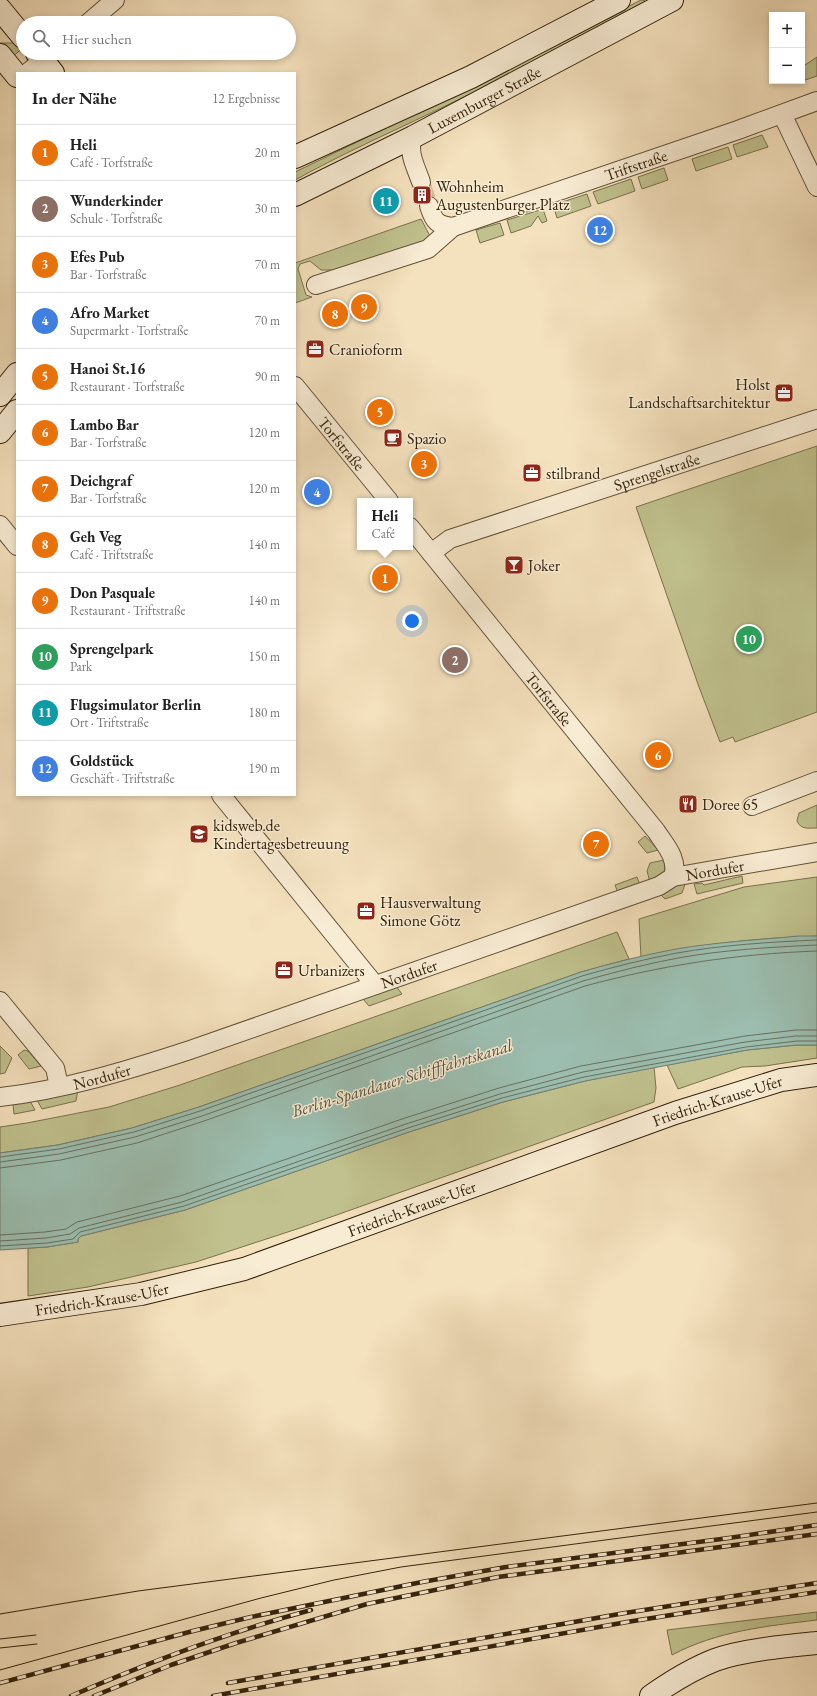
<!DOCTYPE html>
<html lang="de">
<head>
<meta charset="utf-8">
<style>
	:root { --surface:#fff; --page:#f6f6f6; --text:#222; --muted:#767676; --line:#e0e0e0; --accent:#d93025 }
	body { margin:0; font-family:"EB Garamond",serif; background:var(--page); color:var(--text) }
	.controls { position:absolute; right:12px; top:12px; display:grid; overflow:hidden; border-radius:0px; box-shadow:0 2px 6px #0003 }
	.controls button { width:36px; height:36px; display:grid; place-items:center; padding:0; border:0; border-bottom:1px solid var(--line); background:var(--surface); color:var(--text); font:20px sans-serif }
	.you { position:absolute; left:412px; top:621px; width:14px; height:14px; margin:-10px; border:3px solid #fff; border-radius:50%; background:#1a73e8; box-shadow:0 0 0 6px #1a73e833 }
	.badge { display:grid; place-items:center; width:26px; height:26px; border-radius:50%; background:var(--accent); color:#fff; font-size:13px; font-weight:700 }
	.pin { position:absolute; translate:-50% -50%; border:2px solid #fff; box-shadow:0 1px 4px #0006 }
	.popup { position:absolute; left:357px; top:498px; width:56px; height:52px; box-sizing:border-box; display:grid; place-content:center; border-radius:0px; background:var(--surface); filter:drop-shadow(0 1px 3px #0005); font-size:13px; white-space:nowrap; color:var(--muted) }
	.popup b { font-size:15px; color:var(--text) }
	.popup::after { content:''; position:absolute; left:50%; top:100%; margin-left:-8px; border:8px solid transparent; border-top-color:var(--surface) }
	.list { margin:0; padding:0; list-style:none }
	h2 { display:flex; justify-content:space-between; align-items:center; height:52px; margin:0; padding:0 16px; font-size:17px }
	h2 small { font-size:13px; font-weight:400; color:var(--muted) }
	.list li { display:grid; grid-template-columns:26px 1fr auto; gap:12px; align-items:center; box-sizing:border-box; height:56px; padding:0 16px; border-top:1px solid var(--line) }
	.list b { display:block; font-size:15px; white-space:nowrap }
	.list p { margin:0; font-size:13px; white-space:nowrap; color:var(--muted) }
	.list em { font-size:13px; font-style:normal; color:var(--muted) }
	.icon { flex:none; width:22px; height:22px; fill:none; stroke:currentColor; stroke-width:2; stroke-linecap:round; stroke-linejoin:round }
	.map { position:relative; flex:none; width:817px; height:1696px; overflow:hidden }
	.search { position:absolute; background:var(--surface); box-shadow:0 2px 6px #0003; left:16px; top:16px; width:280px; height:44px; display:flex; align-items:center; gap:10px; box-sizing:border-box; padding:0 14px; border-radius:22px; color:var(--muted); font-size:15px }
	.panel { position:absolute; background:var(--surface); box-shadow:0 2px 6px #0003; left:16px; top:72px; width:280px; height:724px; border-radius:0px }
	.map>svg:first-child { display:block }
	.green { fill:#c0c18e; stroke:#7a714c }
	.water { fill:#9cbeb0; stroke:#727f6e }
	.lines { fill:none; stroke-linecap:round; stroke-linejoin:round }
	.shore { stroke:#68705e; stroke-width:1 }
	.street-tunnel { stroke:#cdbb99; stroke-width:18; stroke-dasharray:18 9; stroke-linecap:butt }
	.street-casing { stroke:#635138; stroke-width:20 }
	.secondary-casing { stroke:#33210b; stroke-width:24 }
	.street { stroke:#f8ecd4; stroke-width:18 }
	.secondary { stroke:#f8ecd4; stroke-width:22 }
	.tram { stroke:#33210b; stroke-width:1 }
	.rail-casing { stroke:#33210b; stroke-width:4.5 }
	.rail { stroke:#f8ecd4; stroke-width:3; stroke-dasharray:9; stroke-linecap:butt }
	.labels { text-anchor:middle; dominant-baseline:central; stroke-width:3; stroke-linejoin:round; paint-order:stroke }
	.street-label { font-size:16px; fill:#33210b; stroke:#f8ecd4 }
	.poi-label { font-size:16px; fill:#33210b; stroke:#f8ecd4; text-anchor:start }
	.water-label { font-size:17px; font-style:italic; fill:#52503d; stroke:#f8ecd4 }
</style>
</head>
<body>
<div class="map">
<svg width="817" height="1696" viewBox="0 0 817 1696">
	<rect width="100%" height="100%" fill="#f4e1bd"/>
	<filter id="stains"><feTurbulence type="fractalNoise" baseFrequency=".005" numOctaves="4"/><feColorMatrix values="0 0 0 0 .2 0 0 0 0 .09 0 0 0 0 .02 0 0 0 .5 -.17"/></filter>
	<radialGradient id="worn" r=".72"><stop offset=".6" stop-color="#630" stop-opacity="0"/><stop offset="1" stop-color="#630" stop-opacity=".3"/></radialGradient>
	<g class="green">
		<path d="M641,0H644L646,4C576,41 505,78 433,112C387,134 340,155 295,180V172L438,103Z"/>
		<polygon points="0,43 23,43 23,48 12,57"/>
		<polygon points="817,57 817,76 802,81 802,67"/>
		<polygon points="762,135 768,147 737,157 733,145"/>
		<polygon points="728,147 732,159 696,171 692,159"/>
		<polygon points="664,168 668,180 642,189 638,177"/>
		<polygon points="631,179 635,191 598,204 593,192"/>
		<polygon points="587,194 591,206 557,218 553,205"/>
		<polygon points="543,209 547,221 542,223 538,216 531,226 511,233 507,220"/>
		<polygon points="421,219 430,236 429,240 348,270 321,270 310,261 300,264 298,269 306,295 312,297 295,303 295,263"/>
		<polygon points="500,223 504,235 480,243 476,230"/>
		<polygon points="817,446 817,712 735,742 733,737 720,742 699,687 636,507"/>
		<path d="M817,805V828C808,828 801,830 797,821L799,813Z"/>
		<polygon points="645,836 658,850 647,853 638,842"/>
		<polygon points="664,860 665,873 650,882 647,871 650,863"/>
		<polygon points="742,876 743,883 697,894 694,884 702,883 704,885"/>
		<polygon points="637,877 640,885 618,893 615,885"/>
		<path d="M817,877V936C758,938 699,944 641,957L639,919L744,887Z"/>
		<polygon points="685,884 682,893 665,899 658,892 672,886"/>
		<polygon points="617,932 629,959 581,972 199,1107 132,1128 58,1145 0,1153 0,1127 27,1123 109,1107 180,1085"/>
		<polygon points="396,986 402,994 369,1006 363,999"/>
		<polygon points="797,1045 817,1045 817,1058 765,1066 742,1067 678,1089 667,1065 747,1050"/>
		<polygon points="0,1046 12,1058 5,1073 0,1074"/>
		<polygon points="24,1050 28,1051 41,1066 29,1069 18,1055"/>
		<polygon points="654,1067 656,1088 654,1102 300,1228 196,1262 88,1287 28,1296 28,1248 47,1247 78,1242 78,1239 81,1236 185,1210 409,1132 503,1102 585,1081"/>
		<polygon points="78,1090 76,1101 42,1109 37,1100"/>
		<polygon points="30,1101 35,1110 14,1114 13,1105"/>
		<path d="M817,1612V1620C767,1626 717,1631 672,1655L667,1630Z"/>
	</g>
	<path class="water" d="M799,936H817V1045H797L747,1050L585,1081L503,1102L409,1132L185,1210L81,1236L78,1239V1242L47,1247L0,1250V1153L58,1145L132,1128L199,1107L581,972C612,963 644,955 676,949C717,942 758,940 799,936Z"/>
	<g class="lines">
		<g class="shore">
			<path d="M0,1157L59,1149L134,1132L200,1111L582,976C613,967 645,959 677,953C723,945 770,942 817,940"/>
			<path d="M0,1162L59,1154L135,1137L202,1116L583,981C615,972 646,964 678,958C723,950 771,947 817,945"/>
			<path d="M0,1168L61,1160L137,1143L204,1121L585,986C663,965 736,954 817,951"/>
			<polyline points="0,1235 45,1232 66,1229 77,1222 180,1196 405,1118 499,1088 581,1066 745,1036 796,1030 817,1030"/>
			<polyline points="0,1241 46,1238 70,1234 79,1228 182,1202 406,1124 500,1094 583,1072 745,1042 796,1036 817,1036"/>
			<polyline points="0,1246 47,1243 73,1239 80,1232 184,1206 408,1128 502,1098 584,1077 746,1047 797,1041 817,1041"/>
		</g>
		<polyline class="street-tunnel" points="421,182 429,206"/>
		<defs>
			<g id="street">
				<polyline points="88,23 115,0"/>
				<polyline points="27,73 52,53"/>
				<polyline points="782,114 817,187"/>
				<path d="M413,137C407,152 416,167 421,182"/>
				<path d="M429,206C434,222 437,225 453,227"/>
				<path id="s1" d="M316,285L428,249L453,227L738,130L817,101"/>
				<path id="s2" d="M295,386L389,501"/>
				<polyline points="0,525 17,546"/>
				<path id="s3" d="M410,527L656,831C665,845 679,859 673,877"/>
				<path id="s4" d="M431,553L450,539L817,419"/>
				<polyline points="221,795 375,985"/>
				<polyline points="752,806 817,781"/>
				<polyline points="0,1001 55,1068 59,1086"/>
				<path id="s5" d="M0,1097C64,1090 129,1070 190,1050L659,886L673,877L817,852"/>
			</g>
			<g id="secondary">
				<polyline points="0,9 23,37"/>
				<polyline points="37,53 53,73"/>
				<polyline points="0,55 17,76"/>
				<polyline points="295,157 471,77 619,0"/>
				<path id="s6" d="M295,195L413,137L672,0"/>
				<polyline points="0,395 17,374"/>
				<polyline points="0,432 17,411"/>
				<path id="s7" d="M0,1315L141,1294L244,1269L675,1113L781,1080L817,1075"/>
				<path d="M651,1696C671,1682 692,1669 715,1660C742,1650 787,1646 817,1643"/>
			</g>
		</defs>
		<use href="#street" class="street-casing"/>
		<use href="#secondary" class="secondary-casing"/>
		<use href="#street" class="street"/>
		<use href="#secondary" class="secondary"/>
		<g class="tram">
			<polyline points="0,1614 138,1591 817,1503"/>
			<polyline points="0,1639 36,1635"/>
			<polyline points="0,1648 37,1644"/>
			<polyline points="0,1670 261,1598 334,1580 401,1567 817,1512"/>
		</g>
		<defs>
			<g id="rail">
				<polyline points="0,1683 193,1631 251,1617 422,1582 506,1567 729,1538 817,1525"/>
				<polyline points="228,1683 625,1613 817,1583"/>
				<path d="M71,1696C149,1662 229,1632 311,1610"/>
				<polyline points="94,1696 171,1665 236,1643 367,1604 498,1577 817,1534"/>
				<polyline points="213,1696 627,1622 817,1592"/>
			</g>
		</defs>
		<use href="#rail" class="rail-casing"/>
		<use href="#rail" class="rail"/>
	</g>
	<defs>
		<symbol id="building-square" viewBox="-11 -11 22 22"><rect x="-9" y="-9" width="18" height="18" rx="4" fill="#8f2418" stroke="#f8ecd4"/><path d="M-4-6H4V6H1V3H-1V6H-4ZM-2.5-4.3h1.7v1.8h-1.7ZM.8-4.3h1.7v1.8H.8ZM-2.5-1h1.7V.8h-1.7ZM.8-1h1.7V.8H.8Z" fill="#fff"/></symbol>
		<symbol id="office-square" viewBox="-11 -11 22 22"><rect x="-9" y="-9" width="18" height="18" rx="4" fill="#8f2418" stroke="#f8ecd4"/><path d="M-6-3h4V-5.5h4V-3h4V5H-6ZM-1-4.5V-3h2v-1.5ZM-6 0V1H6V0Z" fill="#fff"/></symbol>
		<symbol id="cafe-square" viewBox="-11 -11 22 22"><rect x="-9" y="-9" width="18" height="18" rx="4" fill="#8f2418" stroke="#f8ecd4"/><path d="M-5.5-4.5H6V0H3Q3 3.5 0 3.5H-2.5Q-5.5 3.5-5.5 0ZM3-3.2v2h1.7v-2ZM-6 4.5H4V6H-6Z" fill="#fff"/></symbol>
		<symbol id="bar-square" viewBox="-11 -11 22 22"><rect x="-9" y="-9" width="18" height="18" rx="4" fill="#8f2418" stroke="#f8ecd4"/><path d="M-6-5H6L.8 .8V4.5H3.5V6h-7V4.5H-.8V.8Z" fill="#fff"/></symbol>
		<symbol id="restaurant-square" viewBox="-11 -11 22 22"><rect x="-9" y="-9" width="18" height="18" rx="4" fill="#8f2418" stroke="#f8ecd4"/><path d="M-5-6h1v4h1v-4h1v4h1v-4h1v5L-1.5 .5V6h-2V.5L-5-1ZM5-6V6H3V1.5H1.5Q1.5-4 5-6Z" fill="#fff"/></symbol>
		<symbol id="school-square" viewBox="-11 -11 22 22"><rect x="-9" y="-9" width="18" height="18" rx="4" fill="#8f2418" stroke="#f8ecd4"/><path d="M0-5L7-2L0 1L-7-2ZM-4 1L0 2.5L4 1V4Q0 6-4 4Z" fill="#fff"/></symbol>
	</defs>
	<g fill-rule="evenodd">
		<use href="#building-square" x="411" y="184" width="22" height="22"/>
		<use href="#office-square" x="304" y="338" width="22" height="22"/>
		<use href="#office-square" x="773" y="382" width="22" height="22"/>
		<use href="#cafe-square" x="382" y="427" width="22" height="22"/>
		<use href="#office-square" x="521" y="462" width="22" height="22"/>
		<use href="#bar-square" x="503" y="554" width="22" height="22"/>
		<use href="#restaurant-square" x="677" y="793" width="22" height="22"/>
		<use href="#school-square" x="188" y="823" width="22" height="22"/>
		<use href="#office-square" x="355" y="900" width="22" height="22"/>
		<use href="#office-square" x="273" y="959" width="22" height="22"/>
	</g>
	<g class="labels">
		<g class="street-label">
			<text stroke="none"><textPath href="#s6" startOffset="212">Luxemburger Straße</textPath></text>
			<text stroke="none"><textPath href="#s1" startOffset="344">Triftstraße</textPath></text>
			<text stroke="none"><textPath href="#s2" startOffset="74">Torfstraße</textPath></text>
			<text stroke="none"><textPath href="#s4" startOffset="241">Sprengelstraße</textPath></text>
			<text stroke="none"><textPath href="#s3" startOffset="221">Torfstraße</textPath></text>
			<text stroke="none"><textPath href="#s5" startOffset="752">Nordufer</textPath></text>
			<text stroke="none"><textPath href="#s5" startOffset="428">Nordufer</textPath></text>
			<text stroke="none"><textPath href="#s5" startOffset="104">Nordufer</textPath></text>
			<text stroke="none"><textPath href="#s7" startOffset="751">Friedrich-Krause-Ufer</textPath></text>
			<text stroke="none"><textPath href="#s7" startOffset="427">Friedrich-Krause-Ufer</textPath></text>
			<text stroke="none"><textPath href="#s7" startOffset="103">Friedrich-Krause-Ufer</textPath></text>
		</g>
		<g class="poi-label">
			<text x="436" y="186">Wohnheim<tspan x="436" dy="18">Augustenburger Platz</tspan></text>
			<text x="329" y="349">Cranioform</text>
			<text x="770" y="384" text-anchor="end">Holst<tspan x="770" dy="18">Landschaftsarchitektur</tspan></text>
			<text x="407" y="438">Spazio</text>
			<text x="546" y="473">stilbrand</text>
			<text x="528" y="565">Joker</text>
			<text x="702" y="804">Doree 65</text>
			<text x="213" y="825">kidsweb.de<tspan x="213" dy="18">Kindertagesbetreuung</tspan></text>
			<text x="380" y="902">Hausverwaltung<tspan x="380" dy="18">Simone Götz</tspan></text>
			<text x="298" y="970">Urbanizers</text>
		</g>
		<g class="water-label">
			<text transform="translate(402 1078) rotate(-17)">Berlin-Spandauer Schifffahrtskanal</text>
		</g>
	</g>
	<rect width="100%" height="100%" filter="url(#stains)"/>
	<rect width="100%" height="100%" fill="url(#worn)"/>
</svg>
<div class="controls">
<button>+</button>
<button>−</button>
</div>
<div class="you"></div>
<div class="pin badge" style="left:385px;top:578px;background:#e8710a">1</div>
<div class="popup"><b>Heli</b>Café</div>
<div class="pin badge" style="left:455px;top:660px;background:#8d6e63">2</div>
<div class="pin badge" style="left:424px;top:464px;background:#e8710a">3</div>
<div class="pin badge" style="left:317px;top:492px;background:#3f7fe0">4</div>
<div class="pin badge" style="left:380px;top:412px;background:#e8710a">5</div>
<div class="pin badge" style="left:658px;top:755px;background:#e8710a">6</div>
<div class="pin badge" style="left:596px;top:844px;background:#e8710a">7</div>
<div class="pin badge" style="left:335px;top:314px;background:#e8710a">8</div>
<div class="pin badge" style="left:364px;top:307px;background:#e8710a">9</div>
<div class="pin badge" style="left:749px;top:639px;background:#2e9e5b">10</div>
<div class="pin badge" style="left:386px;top:201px;background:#0f9aa8">11</div>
<div class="pin badge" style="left:600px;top:230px;background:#3f7fe0">12</div>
<div class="search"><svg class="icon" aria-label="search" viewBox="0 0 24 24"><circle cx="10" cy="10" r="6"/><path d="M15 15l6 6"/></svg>Hier suchen</div>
<section class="panel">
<h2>In der Nähe<small>12 Ergebnisse</small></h2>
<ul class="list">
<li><span class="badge" style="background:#e8710a">1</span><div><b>Heli</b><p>Café · Torfstraße</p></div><em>20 m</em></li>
<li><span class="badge" style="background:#8d6e63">2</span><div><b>Wunderkinder</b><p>Schule · Torfstraße</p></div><em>30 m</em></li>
<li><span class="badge" style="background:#e8710a">3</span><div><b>Efes Pub</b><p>Bar · Torfstraße</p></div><em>70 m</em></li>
<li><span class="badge" style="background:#3f7fe0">4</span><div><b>Afro Market</b><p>Supermarkt · Torfstraße</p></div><em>70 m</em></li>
<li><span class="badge" style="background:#e8710a">5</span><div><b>Hanoi St.16</b><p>Restaurant · Torfstraße</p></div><em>90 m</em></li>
<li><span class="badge" style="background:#e8710a">6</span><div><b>Lambo Bar</b><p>Bar · Torfstraße</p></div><em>120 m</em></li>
<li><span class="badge" style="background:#e8710a">7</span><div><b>Deichgraf</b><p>Bar · Torfstraße</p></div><em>120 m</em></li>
<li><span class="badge" style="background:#e8710a">8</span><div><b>Geh Veg</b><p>Café · Triftstraße</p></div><em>140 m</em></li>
<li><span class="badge" style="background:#e8710a">9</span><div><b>Don Pasquale</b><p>Restaurant · Triftstraße</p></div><em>140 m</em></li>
<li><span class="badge" style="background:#2e9e5b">10</span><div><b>Sprengelpark</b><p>Park</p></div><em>150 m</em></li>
<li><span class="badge" style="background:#0f9aa8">11</span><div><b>Flugsimulator Berlin</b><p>Ort · Triftstraße</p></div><em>180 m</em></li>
<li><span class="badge" style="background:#3f7fe0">12</span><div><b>Goldstück</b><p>Geschäft · Triftstraße</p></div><em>190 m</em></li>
</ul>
</section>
</div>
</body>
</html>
